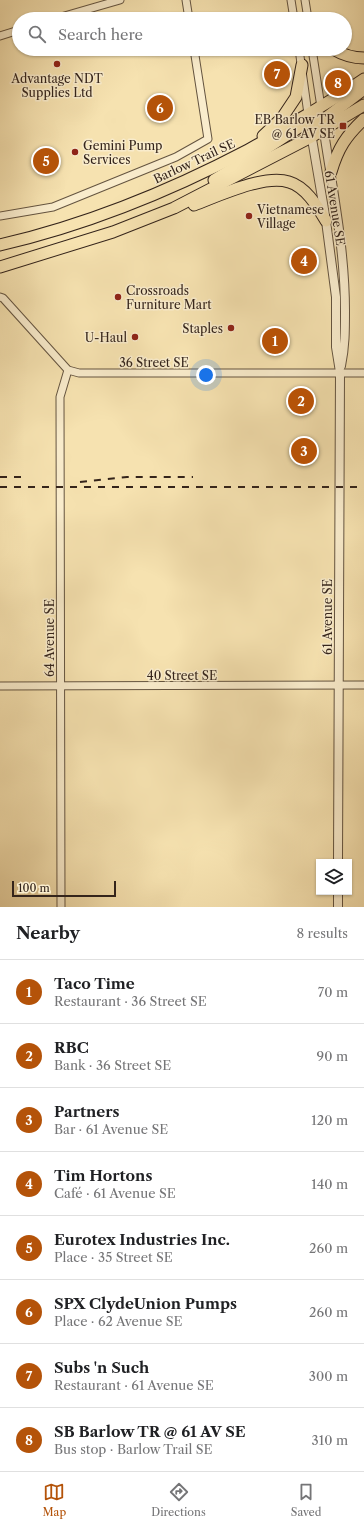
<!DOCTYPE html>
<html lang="en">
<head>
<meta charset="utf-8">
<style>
	:root { --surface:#fff; --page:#f2f2f2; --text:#202124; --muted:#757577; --line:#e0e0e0; --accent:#b45309 }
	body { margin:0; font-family:"Libre Caslon Text",serif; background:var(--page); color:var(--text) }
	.controls { position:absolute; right:12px; bottom:12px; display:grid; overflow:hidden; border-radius:0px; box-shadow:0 1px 3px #0004 }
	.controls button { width:36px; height:36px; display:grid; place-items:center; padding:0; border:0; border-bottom:1px solid var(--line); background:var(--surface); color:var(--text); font:20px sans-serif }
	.scale { position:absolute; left:12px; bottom:10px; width:104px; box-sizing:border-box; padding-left:4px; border:2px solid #34241b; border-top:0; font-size:11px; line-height:14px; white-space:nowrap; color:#34241b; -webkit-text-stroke:3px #f9eccc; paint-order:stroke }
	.you { position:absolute; left:206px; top:375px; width:14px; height:14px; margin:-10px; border:3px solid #fff; border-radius:50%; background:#1a73e8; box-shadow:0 0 0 6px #1a73e833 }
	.badge { display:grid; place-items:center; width:26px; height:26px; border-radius:50%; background:var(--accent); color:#fff; font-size:13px; font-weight:700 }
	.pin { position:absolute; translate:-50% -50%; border:2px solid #fff; box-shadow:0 1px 4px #0006 }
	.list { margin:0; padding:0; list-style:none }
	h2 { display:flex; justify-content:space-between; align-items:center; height:52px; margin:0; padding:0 16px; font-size:17px }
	h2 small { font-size:13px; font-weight:400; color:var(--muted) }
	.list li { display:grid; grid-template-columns:26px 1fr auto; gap:12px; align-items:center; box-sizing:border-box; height:64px; padding:0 16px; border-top:1px solid var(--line) }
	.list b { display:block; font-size:15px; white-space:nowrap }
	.list p { margin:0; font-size:13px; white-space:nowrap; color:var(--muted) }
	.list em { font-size:13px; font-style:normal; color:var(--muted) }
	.icon { flex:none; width:22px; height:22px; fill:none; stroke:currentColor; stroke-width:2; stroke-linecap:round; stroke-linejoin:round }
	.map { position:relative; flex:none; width:364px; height:907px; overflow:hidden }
	.search { position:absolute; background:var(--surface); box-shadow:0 1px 3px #0004; left:12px; right:12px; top:12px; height:44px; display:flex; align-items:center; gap:10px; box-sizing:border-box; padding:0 14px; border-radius:22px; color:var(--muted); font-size:15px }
	.sheet { height:564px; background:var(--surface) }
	nav { display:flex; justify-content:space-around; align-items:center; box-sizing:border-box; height:56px; border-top:1px solid var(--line); background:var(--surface); font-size:11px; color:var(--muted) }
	nav a { display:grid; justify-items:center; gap:2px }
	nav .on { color:var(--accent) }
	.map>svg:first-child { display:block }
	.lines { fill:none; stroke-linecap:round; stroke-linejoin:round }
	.minor-casing { stroke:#645440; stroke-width:9 }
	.tertiary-casing { stroke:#645440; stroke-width:10 }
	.primary-casing { stroke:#34241b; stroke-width:13 }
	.minor { stroke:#f9eccc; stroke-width:7 }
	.tertiary { stroke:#f9eccc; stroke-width:8 }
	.primary { stroke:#f6e2b0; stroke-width:11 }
	.rail { stroke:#34241b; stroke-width:2; stroke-dasharray:7 7; stroke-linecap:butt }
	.poi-dot { fill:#8f2418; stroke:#f9eccc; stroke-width:1.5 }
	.labels { text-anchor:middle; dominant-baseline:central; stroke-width:3; stroke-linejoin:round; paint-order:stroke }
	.poi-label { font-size:12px; fill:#34241b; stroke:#f9eccc; text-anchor:end }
	.street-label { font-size:12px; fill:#34241b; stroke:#f9eccc }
</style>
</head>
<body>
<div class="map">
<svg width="364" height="907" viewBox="0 0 364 907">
	<rect width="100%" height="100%" fill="#f6e2b0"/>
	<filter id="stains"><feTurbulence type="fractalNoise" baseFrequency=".005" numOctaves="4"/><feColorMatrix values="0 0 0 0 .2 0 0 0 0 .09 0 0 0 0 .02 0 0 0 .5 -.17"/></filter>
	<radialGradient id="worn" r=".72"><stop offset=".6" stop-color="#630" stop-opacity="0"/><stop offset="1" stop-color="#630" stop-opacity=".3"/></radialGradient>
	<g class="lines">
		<defs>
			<g id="minor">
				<polyline points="186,0 189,19"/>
				<polyline points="291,0 294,19"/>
				<polyline points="305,0 308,19"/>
				<polyline points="54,19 120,0"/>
				<polyline points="0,36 19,30"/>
				<polyline points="299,49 308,114"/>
				<polyline points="312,49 321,107"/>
				<polyline points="0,216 53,207 176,157 208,139 194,49"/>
				<polyline points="0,297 3,298 68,370 79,373 364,373"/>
				<polyline points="0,686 364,685"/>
				<polyline points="61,907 60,397 68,370"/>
			</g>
			<g id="tertiary">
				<path d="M323,125C332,187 345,248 345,311C345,330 345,347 341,366"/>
				<polyline points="311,133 326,221 336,297 336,347 340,372 338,862"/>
				<polyline points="338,892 338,907"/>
			</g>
			<g id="primary">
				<path d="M333,49C343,55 352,58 364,58"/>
				<polyline points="314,127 364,89"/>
				<polyline points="263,136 282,118 296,97 302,65"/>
				<path d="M331,172C338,148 346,136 364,119"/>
				<polyline points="214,180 261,152 318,115"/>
				<path d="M194,205C218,196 264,174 289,182C306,187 317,206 326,221"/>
				<path d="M0,245C86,225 170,191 248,150C267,140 286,127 305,116C325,104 345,92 364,79"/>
				<polyline points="0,267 113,232 174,208 311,137 364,105"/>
			</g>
		</defs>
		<use href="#minor" class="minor-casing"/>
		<use href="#tertiary" class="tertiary-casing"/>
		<use href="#primary" class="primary-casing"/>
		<use href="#minor" class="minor"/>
		<use href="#tertiary" class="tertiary"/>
		<use href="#primary" class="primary"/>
		<g class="rail">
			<polyline points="0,477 22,477"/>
			<polyline points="80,482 127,477 193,477"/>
			<polyline points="0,487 364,487"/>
		</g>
	</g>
	<g class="poi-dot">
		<circle cx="57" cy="64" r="4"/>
		<rect x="339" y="122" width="8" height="8" rx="2"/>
		<circle cx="75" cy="152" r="4"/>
		<circle cx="249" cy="216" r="4"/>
		<circle cx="118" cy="297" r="4"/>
		<circle cx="231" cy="328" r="4"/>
		<circle cx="135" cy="337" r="4"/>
	</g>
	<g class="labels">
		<g class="poi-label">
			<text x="57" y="78" text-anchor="middle">Advantage NDT<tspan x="57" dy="14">Supplies Ltd</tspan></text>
			<text x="335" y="119">EB Barlow TR<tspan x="335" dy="14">@ 61 AV SE</tspan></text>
			<text x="83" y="145" text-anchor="start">Gemini Pump<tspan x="83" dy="14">Services</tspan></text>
			<text x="257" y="209" text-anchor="start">Vietnamese<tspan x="257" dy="14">Village</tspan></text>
			<text x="126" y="290" text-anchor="start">Crossroads<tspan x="126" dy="14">Furniture Mart</tspan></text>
			<text x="223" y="328">Staples</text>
			<text x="127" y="337">U-Haul</text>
		</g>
		<g class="street-label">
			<text transform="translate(194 161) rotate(-25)">Barlow Trail SE</text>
			<text transform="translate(335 208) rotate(81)">61 Avenue SE</text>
			<text x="154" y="362">36 Street SE</text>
			<text transform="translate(327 617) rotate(-90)">61 Avenue SE</text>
			<text transform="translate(49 638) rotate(-90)">64 Avenue SE</text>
			<text x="182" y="675">40 Street SE</text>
		</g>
	</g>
	<rect width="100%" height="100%" filter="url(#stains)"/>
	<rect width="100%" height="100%" fill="url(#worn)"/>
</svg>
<div class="controls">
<button><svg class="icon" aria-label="layers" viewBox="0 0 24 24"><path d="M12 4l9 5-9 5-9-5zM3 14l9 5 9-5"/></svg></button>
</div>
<div class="scale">100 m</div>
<div class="you"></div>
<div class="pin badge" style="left:275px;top:341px">1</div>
<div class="pin badge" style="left:301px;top:401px">2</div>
<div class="pin badge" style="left:304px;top:451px">3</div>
<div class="pin badge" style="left:304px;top:261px">4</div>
<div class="pin badge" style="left:46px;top:161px">5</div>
<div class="pin badge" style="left:160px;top:108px">6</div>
<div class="pin badge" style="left:277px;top:74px">7</div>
<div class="pin badge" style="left:338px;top:83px">8</div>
<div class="search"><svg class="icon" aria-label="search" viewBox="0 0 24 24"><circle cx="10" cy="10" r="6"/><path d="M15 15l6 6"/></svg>Search here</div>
</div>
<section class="sheet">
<h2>Nearby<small>8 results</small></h2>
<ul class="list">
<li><span class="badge">1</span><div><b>Taco Time</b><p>Restaurant · 36 Street SE</p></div><em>70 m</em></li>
<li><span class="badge">2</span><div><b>RBC</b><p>Bank · 36 Street SE</p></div><em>90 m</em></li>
<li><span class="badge">3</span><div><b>Partners</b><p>Bar · 61 Avenue SE</p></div><em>120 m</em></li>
<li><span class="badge">4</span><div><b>Tim Hortons</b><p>Café · 61 Avenue SE</p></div><em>140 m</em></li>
<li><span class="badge">5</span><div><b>Eurotex Industries Inc.</b><p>Place · 35 Street SE</p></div><em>260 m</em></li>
<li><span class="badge">6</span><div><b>SPX ClydeUnion Pumps</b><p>Place · 62 Avenue SE</p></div><em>260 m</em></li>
<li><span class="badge">7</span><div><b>Subs 'n Such</b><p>Restaurant · 61 Avenue SE</p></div><em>300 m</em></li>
<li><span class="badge">8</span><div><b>SB Barlow TR @ 61 AV SE</b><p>Bus stop · Barlow Trail SE</p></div><em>310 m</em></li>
</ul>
</section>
<nav>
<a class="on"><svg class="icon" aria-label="map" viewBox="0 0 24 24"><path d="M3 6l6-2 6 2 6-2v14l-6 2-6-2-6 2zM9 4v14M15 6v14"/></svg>Map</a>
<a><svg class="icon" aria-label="directions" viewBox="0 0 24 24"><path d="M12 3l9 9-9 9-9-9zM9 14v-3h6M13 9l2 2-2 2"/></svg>Directions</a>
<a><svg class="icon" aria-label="saved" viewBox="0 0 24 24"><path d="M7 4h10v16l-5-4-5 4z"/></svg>Saved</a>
</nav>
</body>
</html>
